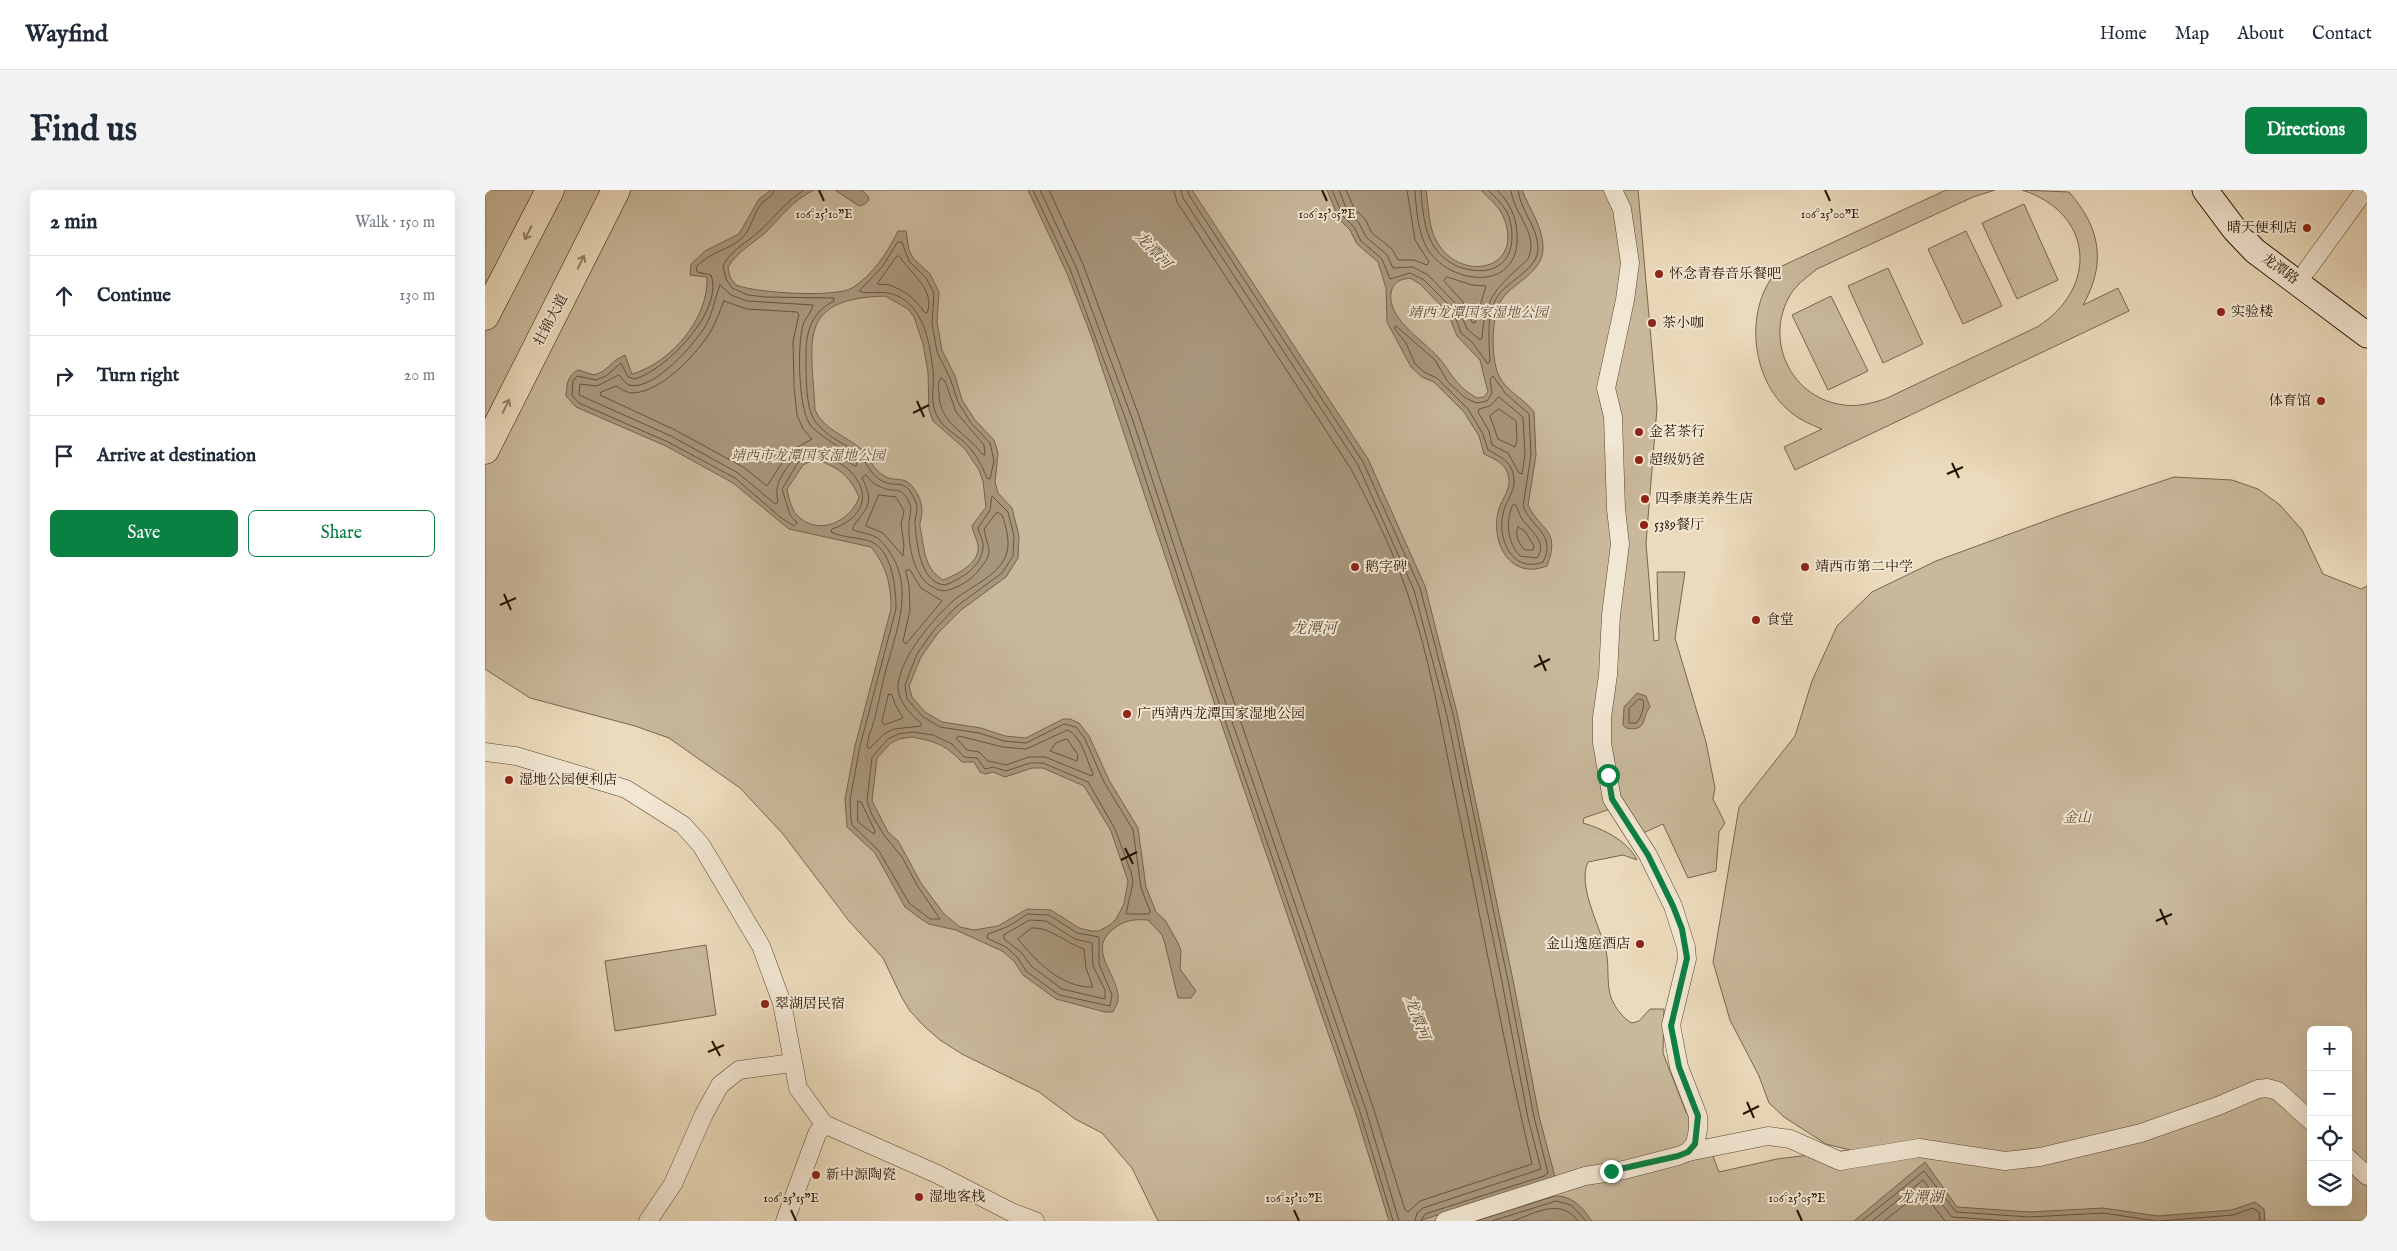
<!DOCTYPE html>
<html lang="en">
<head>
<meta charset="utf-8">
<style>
	:root { --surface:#fff; --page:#f2f2f3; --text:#1f2937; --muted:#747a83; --line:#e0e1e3; --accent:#0b8043 }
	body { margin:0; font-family:"IM FELL English","Noto Serif SC",serif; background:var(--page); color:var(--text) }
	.controls { position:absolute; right:15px; bottom:15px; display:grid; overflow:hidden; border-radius:8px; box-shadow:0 5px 20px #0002 }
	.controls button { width:45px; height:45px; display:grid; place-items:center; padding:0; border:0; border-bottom:1px solid var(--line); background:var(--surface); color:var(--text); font:25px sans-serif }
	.stop { position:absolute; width:15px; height:15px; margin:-11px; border:4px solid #0b8043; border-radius:50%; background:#fff }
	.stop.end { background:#0b8043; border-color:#fff; box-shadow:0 1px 5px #0008 }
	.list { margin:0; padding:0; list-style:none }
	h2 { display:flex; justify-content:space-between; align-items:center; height:65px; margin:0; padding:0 20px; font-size:21px }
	h2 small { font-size:16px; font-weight:400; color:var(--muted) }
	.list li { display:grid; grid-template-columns:32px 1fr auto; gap:15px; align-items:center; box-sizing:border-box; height:80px; padding:0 20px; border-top:1px solid var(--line) }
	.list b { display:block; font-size:19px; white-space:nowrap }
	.list em { font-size:16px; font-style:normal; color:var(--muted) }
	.actions { display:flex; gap:10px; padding:15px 20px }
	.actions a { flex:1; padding:11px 0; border:1px solid var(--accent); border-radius:8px; text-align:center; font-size:18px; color:var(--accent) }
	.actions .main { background:var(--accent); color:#fff }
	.icon { flex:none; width:28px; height:28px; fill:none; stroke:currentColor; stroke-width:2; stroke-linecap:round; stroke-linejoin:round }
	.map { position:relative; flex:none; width:1882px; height:1031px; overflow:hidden; border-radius:8px }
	header { display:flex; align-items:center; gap:30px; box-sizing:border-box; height:70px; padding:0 25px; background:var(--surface); border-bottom:1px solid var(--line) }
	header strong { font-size:24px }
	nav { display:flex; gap:28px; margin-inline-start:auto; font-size:18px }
	.intro { display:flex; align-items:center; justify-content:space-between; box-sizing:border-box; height:120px; padding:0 30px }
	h1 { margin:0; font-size:35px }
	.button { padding:12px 22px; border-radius:8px; background:var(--accent); color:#fff; font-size:18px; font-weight:700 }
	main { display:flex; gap:30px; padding:0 30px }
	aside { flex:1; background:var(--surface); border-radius:8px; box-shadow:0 5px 20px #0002 }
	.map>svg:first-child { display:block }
	.green { fill:#c9b89b; stroke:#77664e; fill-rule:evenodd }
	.water { fill:#a8967c; stroke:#74624b; fill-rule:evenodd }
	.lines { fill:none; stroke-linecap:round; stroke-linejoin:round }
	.shore { stroke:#66543e; stroke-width:1 }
	.street-casing { stroke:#564530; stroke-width:19 }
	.secondary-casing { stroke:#251301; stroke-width:27 }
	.primary-casing { stroke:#251301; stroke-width:29 }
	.street { stroke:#f2e7d3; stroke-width:18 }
	.secondary { stroke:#f2e7d3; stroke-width:25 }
	.primary { stroke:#ebdabb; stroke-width:28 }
	.oneway { stroke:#928067 }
	.route { stroke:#0b8043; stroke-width:6 }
	.ticks { fill:none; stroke:#251301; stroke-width:2 }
	.poi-dot { fill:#8f2418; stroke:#f2e7d3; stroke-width:2 }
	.labels { text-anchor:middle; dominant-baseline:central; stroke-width:4; stroke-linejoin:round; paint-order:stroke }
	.poi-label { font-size:14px; fill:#251301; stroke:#f2e7d3; text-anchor:start }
	.street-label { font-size:14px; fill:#251301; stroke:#f2e7d3 }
	.park-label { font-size:14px; font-style:italic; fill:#5e4d37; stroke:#f2e7d3 }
	.water-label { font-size:15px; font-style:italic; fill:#594732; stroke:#f2e7d3 }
	.ticks-label { font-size:12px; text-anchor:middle; fill:#251301; stroke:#f2e7d3; stroke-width:4; stroke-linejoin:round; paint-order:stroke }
</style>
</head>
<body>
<header>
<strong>Wayfind</strong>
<nav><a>Home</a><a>Map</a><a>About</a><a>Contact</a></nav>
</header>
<div class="intro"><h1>Find us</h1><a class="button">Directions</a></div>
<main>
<aside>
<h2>2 min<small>Walk · 150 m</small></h2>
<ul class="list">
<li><svg class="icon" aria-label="ahead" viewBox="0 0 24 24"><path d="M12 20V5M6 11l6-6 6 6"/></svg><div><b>Continue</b></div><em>130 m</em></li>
<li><svg class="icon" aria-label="right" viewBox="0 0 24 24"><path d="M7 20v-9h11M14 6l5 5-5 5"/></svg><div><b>Turn right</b></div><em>20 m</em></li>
<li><svg class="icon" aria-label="arrive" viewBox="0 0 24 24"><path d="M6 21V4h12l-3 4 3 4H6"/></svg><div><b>Arrive at destination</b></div></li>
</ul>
<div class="actions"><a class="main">Save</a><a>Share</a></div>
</aside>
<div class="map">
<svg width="1882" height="1031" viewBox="0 0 1882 1031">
	<rect width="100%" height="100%" fill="#ebdabb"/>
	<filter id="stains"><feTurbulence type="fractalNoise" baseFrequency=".004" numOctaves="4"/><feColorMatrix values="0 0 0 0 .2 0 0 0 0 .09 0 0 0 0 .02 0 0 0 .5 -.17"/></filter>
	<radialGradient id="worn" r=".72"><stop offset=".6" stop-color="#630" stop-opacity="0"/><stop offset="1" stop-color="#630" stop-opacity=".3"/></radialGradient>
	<g class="green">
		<path d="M0,0H1153L1172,218L1161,353L1169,451L1174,450L1172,382H1200L1190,448L1221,552L1230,598L1228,609L1240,633L1234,642L1231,681L1203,688L1178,634L1158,643L1131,617L1099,628L1098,633C1118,639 1142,650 1152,670L1138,665L1103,672C1092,696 1115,736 1121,761C1125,778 1120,799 1129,814C1133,821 1140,830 1147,833L1154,831L1165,819H1179L1178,863L1201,922L1221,948L1234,982L1292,969L1365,960L1341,954L1299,927L1284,913L1274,886L1245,830L1228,772L1254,617L1310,546L1327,491L1352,436L1387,402L1451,371L1582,323L1689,287L1747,290L1773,299L1795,315L1817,340L1838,384L1876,399L1882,396V1031H673L647,978L617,943L590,929L554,902L477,864L455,850L440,837L425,821L416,806L398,768L364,731L298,644L255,598L184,548L150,536L45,508L0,479ZM1826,840H1863V1012H1826Z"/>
		<path d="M1461,0H1510L1488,7L1332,79C1321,88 1309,96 1303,109C1280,154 1308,209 1359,215C1373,217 1387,213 1400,209L1552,137C1614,98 1609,23 1537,0L1584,2C1615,37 1622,73 1598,115L1633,98L1644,121L1310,280L1299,257L1337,239C1324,234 1311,228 1301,218C1264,184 1259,111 1297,76Z"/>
		<polygon points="1539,14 1573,90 1532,109 1497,33"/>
		<polygon points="1481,41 1517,116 1478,134 1443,59"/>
		<polygon points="1403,78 1438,154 1398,173 1363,96"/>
		<polygon points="1346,106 1383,181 1343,200 1307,125"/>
		<polygon points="221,755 231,825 130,841 120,771"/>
	</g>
	<g class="water">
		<path d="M286,0H329C308,10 296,27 280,43C267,54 252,62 243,77L245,87L251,95C271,103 350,108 367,98C387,86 403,62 413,41H421L424,60L428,68L445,84L454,102L452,132L457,160L470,186L477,210L490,230L509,250L513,263L510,292L513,303L527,318L534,346L533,368L521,387L476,420L453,443L436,467L424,496L427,507L440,522L457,532L496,538L520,546L541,548L578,529H585L594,533L604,546L624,590L653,638L661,697L671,722L680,730L693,753L696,761L695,779L711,801L706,808H693L680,754L677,745L663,730C649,729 639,730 627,740C601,761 636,787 633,811C632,815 629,819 628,822H620L571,809L538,785L529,771L517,761L471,740L444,734L436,729L420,717L390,663L362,637L360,609L370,556L406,419C406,395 402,377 386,357L304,339L248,293L181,256L91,217L81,206C82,194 82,186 93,180L109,185C125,180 124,172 140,165L147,184C186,173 224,128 222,87L205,85L206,74L220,61L254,44L274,9ZM400,106L423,119L429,127L438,154L443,182L444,220L448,231L480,259L494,280L498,291L501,317L487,336C488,343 492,349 493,355C496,373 471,385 458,390C442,380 440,366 437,348C437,344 434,337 435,333C438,321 438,312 430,300C419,283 410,294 398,285C388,279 384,267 376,259C360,245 339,240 330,220C327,151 310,109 400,106ZM330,269C352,277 364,284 374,307C366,332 332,347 312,325C306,319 304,308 302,299L318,275ZM427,547C452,552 459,554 477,572H489L495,582L500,584L508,582L520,587L547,578H558L599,596L626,641L643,691L639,714L631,729L625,735L614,741H606L594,738L566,720L542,719L513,736L489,740L475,737L459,724L436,693L413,651L403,642L387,611L392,568L406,553L414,549Z"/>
		<polygon points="350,0 377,0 383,6 384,10 380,14 374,16"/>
		<polygon points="543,0 707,0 883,269 940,396 972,523 1028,790 1054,926 1070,987 934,1031 904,1031 871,924 731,518 606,145 581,81"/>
		<path d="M842,0H941C944,17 943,37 952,52C976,94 1041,80 1018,26C1013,15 1004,9 996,0H1037C1044,18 1058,37 1058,57C1059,82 1029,92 1017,109C1006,125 1006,166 1013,184C1021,202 1039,208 1049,222L1051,265L1043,315C1056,342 1076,339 1062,376C1026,390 1006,355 1013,322C1015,312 1025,301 1024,290C1023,274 1011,270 999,264L994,246L979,222L949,192L937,187L926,177L902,132L901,98L893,72L872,54L865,40L854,29ZM925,88L935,94L963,123L972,146L995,170L1003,202L999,207L992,208C969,195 968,184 953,167C938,150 898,126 907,99C910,91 917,89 925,88Z"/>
		<path d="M1152,503L1161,506L1165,517C1156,528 1163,542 1141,538L1138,535L1139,517Z"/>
		<polygon points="1440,972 1472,1017 1545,1022 1618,1018 1673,1026 1747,1020 1770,1012 1779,1019 1780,1031 1369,1031"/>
		<path d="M1070,1006C1088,1006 1097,1017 1107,1031H991Z"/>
	</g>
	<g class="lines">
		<g class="shore">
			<path d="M289,0C288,7 281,9 276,14C268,24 266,40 257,48C243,61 227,60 211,77L212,82L226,85C239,121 182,179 150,189L143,187L136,173L121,186L111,190L92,186L88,191L87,205L94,213L183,252L250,288L295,327L309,336L312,333L305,325L297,299L314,271L331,264C343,268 357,272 366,282C389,306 375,330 347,339L346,342C357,348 375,347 387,352C408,362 411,400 411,419L375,556L365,610L366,629L367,635L394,661L424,713L445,729H455L432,695L417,667L399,645L387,625L382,611L387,567L403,549L413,544L428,542L448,545L467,554L479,567L492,568L500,579L508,577L521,581L545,573H558L603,592L630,639L646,682L648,692L641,724H664L665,721L656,698L648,640L619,592L600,549L591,537L579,534L541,553L519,551L494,543L455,537L437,526L422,509L420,495L432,464L449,440L472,416L517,383L528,366L529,346L523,322L507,306L505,320L493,338C494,344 499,351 498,357C497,377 476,389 460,395C435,393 432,354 430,335C429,326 435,320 430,310C419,286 412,299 397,291C385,285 382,271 372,263C366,257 357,254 350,249C343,245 334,237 330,231C320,218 321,181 321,164C321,141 327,122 349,111V108L280,107L263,105L247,98L241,89L238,76C246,59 265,51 278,38C292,24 302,11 319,0"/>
			<polyline points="548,0 585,79 641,230 735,516 875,922 908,1031"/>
			<polyline points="555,0 591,77 647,228 741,514 881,920 914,1031"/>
			<path d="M564,0L598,74L654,226L749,512L888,917L920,1020L923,1022L935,1011L1047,974C1018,852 996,728 970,604C956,537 945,467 922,402C908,360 887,319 866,279L692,12L689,0"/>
			<polyline points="696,0 698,8 873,275 929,400 962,526 1017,792 1043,928 1056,979 938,1018 932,1023 930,1031"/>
			<polyline points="703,0 704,5 878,272 935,398 968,524 1023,791 1049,927 1063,983 1059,986 940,1024 936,1031"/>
			<path d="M847,0L858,26L869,37L876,51L897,69L905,89L925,83L939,90L959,110L968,120L976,143L987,152L1003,174L1005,171C1004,150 1001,126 1012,107C1023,90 1053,80 1053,58C1053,37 1035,20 1033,0"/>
			<path d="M854,0L863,23L874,33L881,47L902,65L908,78L928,77L943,85L972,115L982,139L995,150L997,148C1000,105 1013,97 1043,69C1055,44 1028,24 1026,0"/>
			<polyline points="861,0 869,18 880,29 887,43 907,59 913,70 929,70 942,75 944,72 930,50 922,0"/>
			<path d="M930,0C931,18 933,44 943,60C968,97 1036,101 1032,44C1031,26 1025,13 1012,0"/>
			<path d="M936,0C937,17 939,40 948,55C956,68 968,76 981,79C1019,88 1034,61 1024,27C1020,16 1011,8 1003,0"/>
			<path d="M413,52H417L424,71L441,88L449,103L447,133L452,162L465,188L473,212L486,233L505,253L509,271L505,289L502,288C497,276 491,264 482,255C473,245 458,239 452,226C444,211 450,196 448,181C445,155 440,121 415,107C397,98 385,106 374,101L397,77Z"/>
			<path d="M414,66C425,83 451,100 442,123L439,122C431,109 419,100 404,95C399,94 396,95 392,94L411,67Z"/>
			<polygon points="962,87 987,95 1001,96 990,133 987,132 978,112 959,91"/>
			<path d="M235,95L246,105L262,111L328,115C327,122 320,128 318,135C312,154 313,224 327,237C340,250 364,261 372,273L371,276C366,275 363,271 358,268C334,253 317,255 301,279C293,291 290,297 293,312L290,314L253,283L186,246L94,205L95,194L112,196L134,185C137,188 139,193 144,195C168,202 211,153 221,135C228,122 230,108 235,95Z"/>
			<path d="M239,111L262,119L312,122L314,124L308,151L309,197L312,225L318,239L327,249L304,262L282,296L258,277L190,240L115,205L116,202L131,196C137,199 141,203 148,203C177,202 214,162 227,139C232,130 235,120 239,111Z"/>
			<path d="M911,136L950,170L963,192L979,207L991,213L1002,211L1007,203L1005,189L1008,186L1021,204L1044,224L1046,265L1038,316C1046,337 1072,345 1058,372C1027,384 1012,348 1018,324C1020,312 1030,302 1029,290C1028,272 1016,267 1003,260L998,244L983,219L952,188L939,182L930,174L921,153L910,139Z"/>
			<path d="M456,188L460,191L471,222L499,255L500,265L497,264C481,242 454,234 454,203C453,197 453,192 456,188Z"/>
			<polygon points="1014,207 1038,227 1040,265 1037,284 1034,283 1023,263 1007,255 1004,241 993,222 994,219 1005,216"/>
			<polygon points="1014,219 1031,231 1032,250 1030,257 1013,249 1005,226"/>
			<path d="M381,285C385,290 390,295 396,297C409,304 415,294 424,312C428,320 424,325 424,334C423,354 428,385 446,396C453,400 457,402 464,400C475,396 485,391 493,381C510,361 503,361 499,339L512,322L517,325C521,337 525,350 522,362C516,385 486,396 469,410C448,429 416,466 413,495C412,510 425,524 436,533V536L409,539L399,544L384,559L382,556L384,546C393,523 395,499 402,476C414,432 432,389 395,350C388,343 375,344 367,339C379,318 392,316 377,288Z"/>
			<polygon points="394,305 411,307 419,321 416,334 419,355 418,366 398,343 381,336"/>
			<path d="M1030,314C1033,318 1034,324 1037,329C1046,341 1063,352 1052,368L1035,366C1022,352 1021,333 1027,316Z"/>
			<path d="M1033,337L1040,341L1049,356L1048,360H1040C1034,355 1029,343 1033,337Z"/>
			<polygon points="421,380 425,380 436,398 457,411 421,454 418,451 425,420 424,396"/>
			<polygon points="404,504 407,505 410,514 418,528 399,535 397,532"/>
			<path d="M1154,509L1158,510C1160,516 1156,529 1151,533H1144V519Z"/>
			<path d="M583,540C598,548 601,570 608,583L607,586L560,567H544L521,575L503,571L494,562L482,560L471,548L474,546L518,557L541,559Z"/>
			<polygon points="582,549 593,565 592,571 565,561 571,553"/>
			<polygon points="373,611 376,612 390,641 389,644 373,632"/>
			<polygon points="543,724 564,725 592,743 614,747 614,774 627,805 625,816 574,805 541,781 533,768 521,757 502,748 503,744 524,736"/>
			<polygon points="545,730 561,731 590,749 607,753 608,776 620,800 620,809 577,799 546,776 537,763 519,749 519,745"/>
			<path d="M547,738C565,737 581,753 599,759L601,778L608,797C576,798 551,771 533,749Z"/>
			<polyline points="1007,1031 1071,1011 1086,1015 1101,1031"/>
			<path d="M1028,1031C1051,1023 1075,1007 1093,1031"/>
			<polyline points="1377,1031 1439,981 1471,1022 1545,1027 1618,1023 1672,1031"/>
			<polyline points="1387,1031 1438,990 1467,1027 1524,1031"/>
			<polyline points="1399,1031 1437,1001 1460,1031"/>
			<polyline points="1675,1031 1748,1025 1768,1018 1774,1022 1775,1031"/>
		</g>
		<defs>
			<g id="street">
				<polyline points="1822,80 1880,0"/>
				<polyline points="0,562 31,566 141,599 198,635 216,655 276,756 297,813 313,898 339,934 452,984 526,1022 550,1031"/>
				<polyline points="1203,962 1283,946 1305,949 1355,971 1434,958 1520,971 1555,967 1656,943 1733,916 1773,899 1782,898 1793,901 1826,931"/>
				<polyline points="1863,968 1882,986"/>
				<polyline points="163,1031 188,994 219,924 235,895 254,880 307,873"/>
				<polyline points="300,1031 332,944 339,934"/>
				<polyline points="960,1031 1100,986 1139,980 1193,966 1203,962 1210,954 1213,940 1213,926 1194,877 1186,835 1202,769 1201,757 1188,716 1163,665 1127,609 1117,553 1117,527 1123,485 1126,425 1135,354 1131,319 1128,227 1121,198 1140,110 1145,73 1137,19 1128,0"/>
			</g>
			<polyline id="secondary" points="1720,0 1750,40 1770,61 1882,145"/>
			<g id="primary">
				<polyline points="0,126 65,0"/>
				<polyline points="0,260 131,0"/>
			</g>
		</defs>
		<use href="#street" class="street-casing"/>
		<use href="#secondary" class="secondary-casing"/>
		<use href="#primary" class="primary-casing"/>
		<use href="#street" class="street"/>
		<use href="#secondary" class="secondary"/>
		<use href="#primary" class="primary"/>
	</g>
	<defs><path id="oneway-shaft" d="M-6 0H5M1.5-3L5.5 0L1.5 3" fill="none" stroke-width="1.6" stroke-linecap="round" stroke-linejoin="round" transform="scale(1.25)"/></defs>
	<g class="oneway">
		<use href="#oneway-shaft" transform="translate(43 43) rotate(117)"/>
		<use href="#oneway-shaft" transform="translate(96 72) rotate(-64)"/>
		<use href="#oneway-shaft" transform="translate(21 216) rotate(-64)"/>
	</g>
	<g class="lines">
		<polyline class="route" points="1123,585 1127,609 1163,665 1188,716 1197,739 1202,768 1186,836 1194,877 1213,926 1210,954 1203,962 1193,966 1126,981"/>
	</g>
	<path class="ticks" d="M334,0L339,11M837,0L842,11M1340,0L1345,11M432,211L439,227M428,223L444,215M1467,273L1474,288M1462,284L1478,277M19,404L26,420M15,415L31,408M1054,465L1061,481M1049,477L1065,469M640,658L648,674M636,670L652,662M1675,719L1682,735M1671,731L1687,724M227,851L235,866M223,862L239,855M1262,912L1269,928M1258,924L1274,916M306,1020L311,1031M809,1020L814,1031M1312,1020L1317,1031"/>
	<g class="poi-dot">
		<circle cx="1822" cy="38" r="5"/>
		<circle cx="1174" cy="84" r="5"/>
		<circle cx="1736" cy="122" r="5"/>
		<circle cx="1167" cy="133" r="5"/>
		<circle cx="1836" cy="211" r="5"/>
		<circle cx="1154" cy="242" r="5"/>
		<circle cx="1154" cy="270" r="5"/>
		<circle cx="1160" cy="309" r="5"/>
		<circle cx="1159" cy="335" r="5"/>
		<circle cx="870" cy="377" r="5"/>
		<circle cx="1320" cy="377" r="5"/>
		<circle cx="1271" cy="430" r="5"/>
		<circle cx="642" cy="524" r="5"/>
		<circle cx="24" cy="590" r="5"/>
		<circle cx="1155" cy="754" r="5"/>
		<circle cx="280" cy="814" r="5"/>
		<circle cx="331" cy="985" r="5"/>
		<circle cx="434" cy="1007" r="5"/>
	</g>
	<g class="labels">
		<g class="poi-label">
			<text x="1812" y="38" text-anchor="end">晴天便利店</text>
			<text x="1184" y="84">怀念青春音乐餐吧</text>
			<text x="1746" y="122">实验楼</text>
			<text x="1177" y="133">茶小咖</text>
			<text x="1826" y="211" text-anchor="end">体育馆</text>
			<text x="1164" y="242">金茗茶行</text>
			<text x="1164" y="270">超级奶爸</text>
			<text x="1170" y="309">四季康美养生店</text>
			<text x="1169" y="335">5389餐厅</text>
			<text x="880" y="377">鹅字碑</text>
			<text x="1330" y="377">靖西市第二中学</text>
			<text x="1281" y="430">食堂</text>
			<text x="652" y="524">广西靖西龙潭国家湿地公园</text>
			<text x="34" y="590">湿地公园便利店</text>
			<text x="1145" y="754" text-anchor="end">金山逸庭酒店</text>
			<text x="290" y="814">翠湖居民宿</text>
			<text x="341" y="985">新中源陶瓷</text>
			<text x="444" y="1007">湿地客栈</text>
		</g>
		<g class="street-label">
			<text transform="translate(1795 79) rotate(36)">龙潭路</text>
			<text transform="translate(66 130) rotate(-62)">壮锦大道</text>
		</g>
		<g class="park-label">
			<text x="993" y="123">靖西龙潭国家湿地公园</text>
			<text x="323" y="266">靖西市龙潭国家湿地公园</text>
			<text x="1592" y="628">金山</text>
		</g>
		<g class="water-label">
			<text transform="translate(668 60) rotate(46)">龙潭河</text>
			<text x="829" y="438">龙潭河</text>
			<text transform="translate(932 828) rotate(69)">龙潭河</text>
			<text x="1436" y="1007">龙潭湖</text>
		</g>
	</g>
	<g class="ticks-label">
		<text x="339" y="28">106°25'10"E</text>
		<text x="842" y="28">106°25'05"E</text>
		<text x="1345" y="28">106°25'00"E</text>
		<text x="306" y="1012">106°25'15"E</text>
		<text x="1312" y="1012">106°25'05"E</text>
		<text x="809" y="1012">106°25'10"E</text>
	</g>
	<rect width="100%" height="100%" filter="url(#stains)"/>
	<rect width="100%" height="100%" fill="url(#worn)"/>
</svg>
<div class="controls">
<button>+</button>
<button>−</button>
<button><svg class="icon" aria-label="locate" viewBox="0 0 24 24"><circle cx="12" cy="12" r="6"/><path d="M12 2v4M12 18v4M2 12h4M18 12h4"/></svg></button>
<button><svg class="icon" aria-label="layers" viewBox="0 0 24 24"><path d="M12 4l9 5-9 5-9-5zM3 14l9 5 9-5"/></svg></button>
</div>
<div class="stop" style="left:1123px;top:585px"></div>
<div class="stop end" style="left:1126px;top:981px"></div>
</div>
</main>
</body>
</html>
